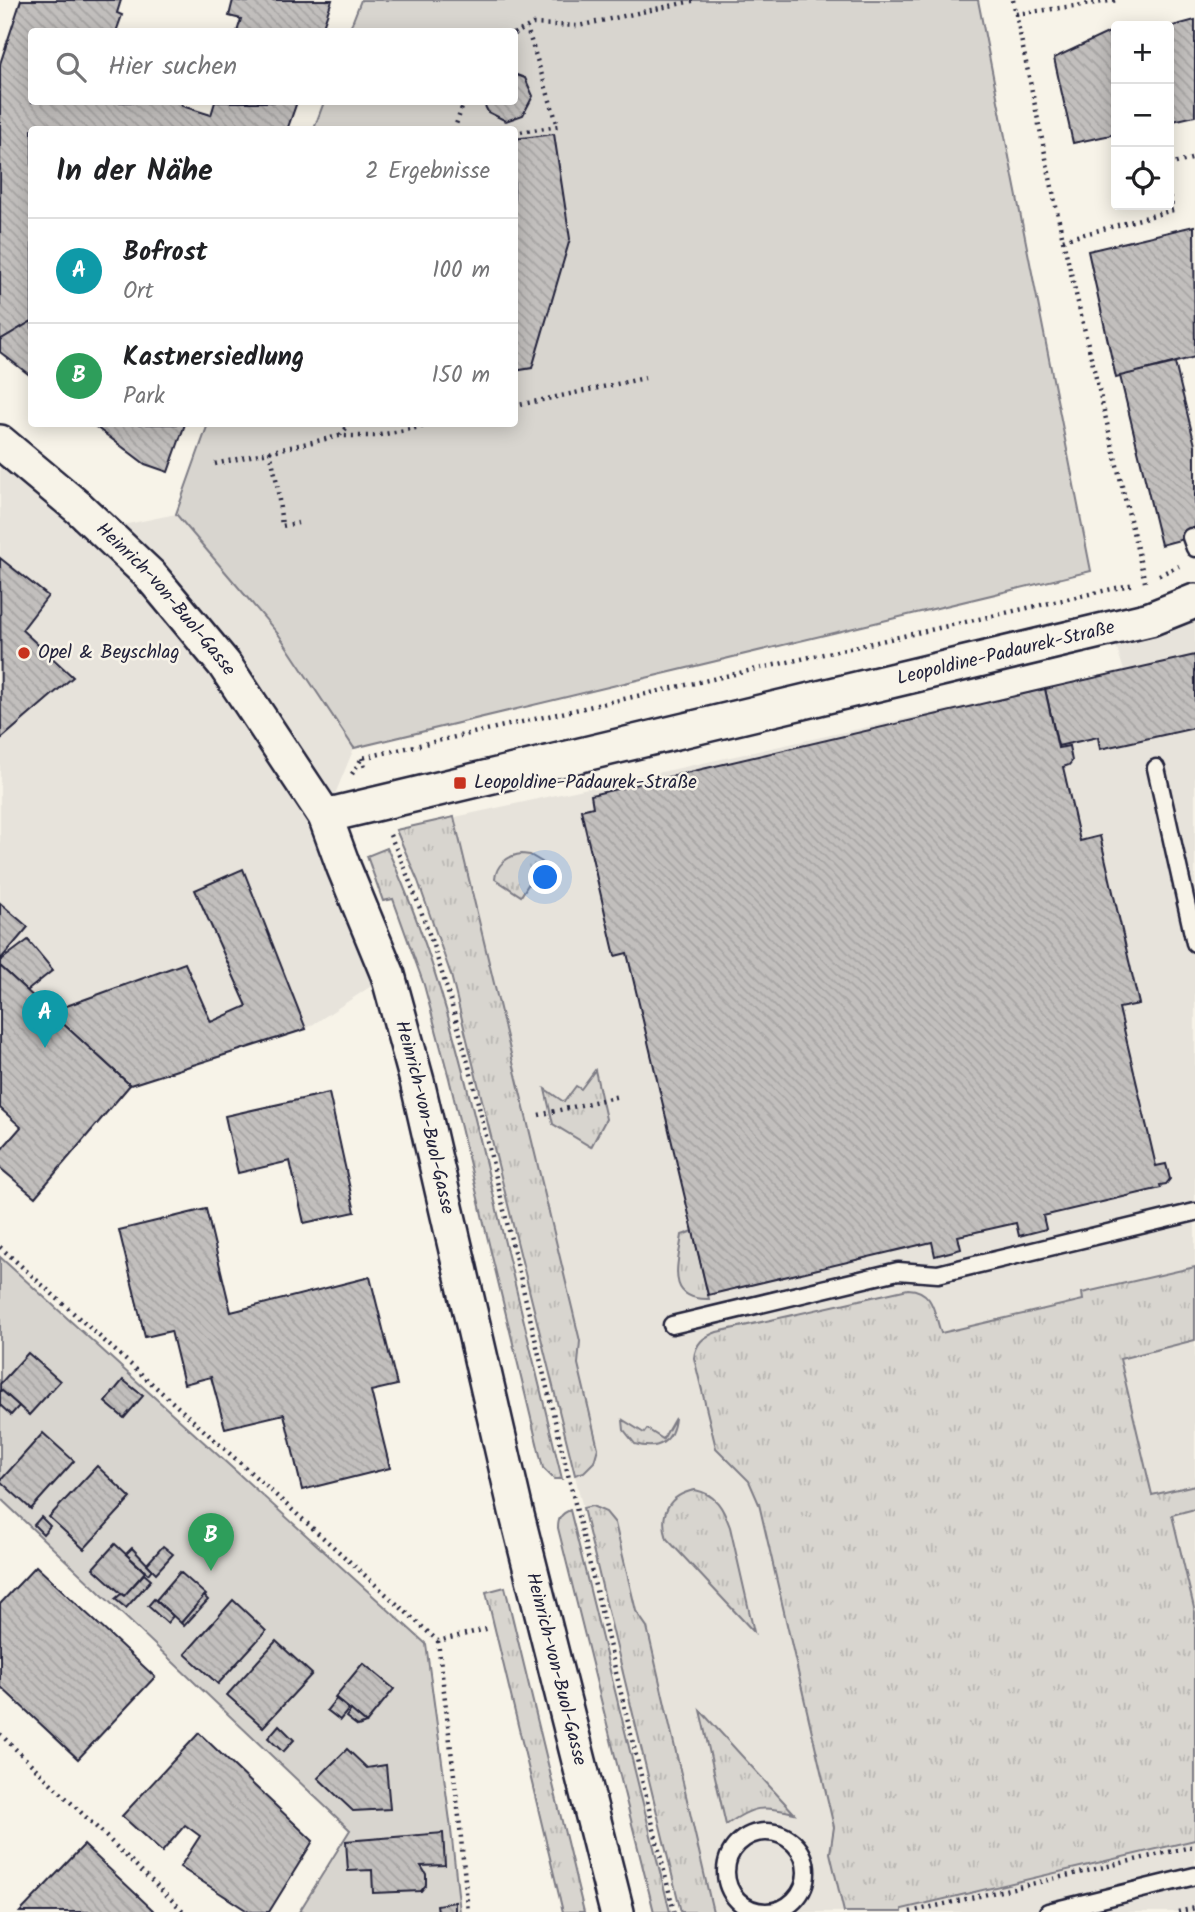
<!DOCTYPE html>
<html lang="de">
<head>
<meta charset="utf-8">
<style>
	:root { --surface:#fff; --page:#f6f6f6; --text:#202124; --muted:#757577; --line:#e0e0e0; --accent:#c8321e }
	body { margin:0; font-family:Kalam,sans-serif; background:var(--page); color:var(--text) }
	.controls { position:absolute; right:21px; top:21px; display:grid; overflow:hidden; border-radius:7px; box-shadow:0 4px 18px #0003 }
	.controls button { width:63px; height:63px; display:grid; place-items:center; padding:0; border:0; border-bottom:2px solid var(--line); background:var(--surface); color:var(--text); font:35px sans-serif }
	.you { position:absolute; left:546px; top:878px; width:24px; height:24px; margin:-18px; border:5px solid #fff; border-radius:50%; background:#1a73e8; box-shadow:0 0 0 10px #1a73e833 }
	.badge { display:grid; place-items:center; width:46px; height:46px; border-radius:50%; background:var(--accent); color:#fff; font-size:23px; font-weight:700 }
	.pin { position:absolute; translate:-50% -58px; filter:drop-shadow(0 2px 4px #0008) }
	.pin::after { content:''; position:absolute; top:37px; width:24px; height:21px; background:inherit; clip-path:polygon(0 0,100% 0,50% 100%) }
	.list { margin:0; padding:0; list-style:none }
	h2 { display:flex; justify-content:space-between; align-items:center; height:91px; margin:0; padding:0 28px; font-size:30px }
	h2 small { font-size:23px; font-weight:400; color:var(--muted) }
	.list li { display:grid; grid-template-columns:46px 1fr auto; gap:21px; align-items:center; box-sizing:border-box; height:105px; padding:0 28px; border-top:2px solid var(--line) }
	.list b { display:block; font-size:26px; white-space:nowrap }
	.list p { margin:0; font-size:23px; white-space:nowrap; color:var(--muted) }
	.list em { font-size:23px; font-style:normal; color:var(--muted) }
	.icon { flex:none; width:38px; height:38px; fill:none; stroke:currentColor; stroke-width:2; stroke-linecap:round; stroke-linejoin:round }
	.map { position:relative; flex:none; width:1195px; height:1912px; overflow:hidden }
	.search { position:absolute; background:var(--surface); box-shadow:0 4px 18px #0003; left:28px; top:28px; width:490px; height:77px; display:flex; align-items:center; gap:18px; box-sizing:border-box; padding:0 24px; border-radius:7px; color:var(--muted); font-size:26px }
	.panel { position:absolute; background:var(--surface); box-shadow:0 4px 18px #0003; left:28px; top:126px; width:490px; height:301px; border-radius:7px }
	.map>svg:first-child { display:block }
	.built { fill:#e7e3db }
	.grass { fill:url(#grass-tufts); stroke:#7d7c85; stroke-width:2 }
	.garden { fill:#d8d5cf; stroke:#7d7c85; stroke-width:2 }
	.building { fill:url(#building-back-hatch); stroke:#22223b; stroke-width:2 }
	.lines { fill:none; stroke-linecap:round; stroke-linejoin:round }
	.lane-casing { stroke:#22223b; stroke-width:21 }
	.street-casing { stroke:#22223b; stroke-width:38 }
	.path { stroke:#22223b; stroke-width:4.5; stroke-dasharray:2 5; stroke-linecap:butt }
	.lane { stroke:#f7f3e8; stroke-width:16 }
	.street { stroke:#f7f3e8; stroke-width:33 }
	.poi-dot { fill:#c8321e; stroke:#f7f3e8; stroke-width:2.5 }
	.labels { text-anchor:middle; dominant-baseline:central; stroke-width:5; stroke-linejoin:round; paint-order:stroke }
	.street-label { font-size:19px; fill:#22223b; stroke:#f7f3e8 }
	.poi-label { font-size:19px; fill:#22223b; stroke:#f7f3e8; text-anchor:start }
</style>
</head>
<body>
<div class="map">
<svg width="1195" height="1912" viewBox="0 0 1195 1912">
	<defs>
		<pattern id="grass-tufts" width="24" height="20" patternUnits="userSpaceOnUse" patternTransform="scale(1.75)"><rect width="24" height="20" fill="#d8d5cf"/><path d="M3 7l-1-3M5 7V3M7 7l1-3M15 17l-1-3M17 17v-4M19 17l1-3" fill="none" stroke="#b9b7b3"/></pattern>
		<pattern id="building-back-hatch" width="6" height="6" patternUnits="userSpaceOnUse" patternTransform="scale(1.75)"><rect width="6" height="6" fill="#c2bfbd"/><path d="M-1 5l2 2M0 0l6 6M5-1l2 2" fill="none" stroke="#a6a4a3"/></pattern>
	</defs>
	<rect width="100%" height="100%" fill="#f7f3e8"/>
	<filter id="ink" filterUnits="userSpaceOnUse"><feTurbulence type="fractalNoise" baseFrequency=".0143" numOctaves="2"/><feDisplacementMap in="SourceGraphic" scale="14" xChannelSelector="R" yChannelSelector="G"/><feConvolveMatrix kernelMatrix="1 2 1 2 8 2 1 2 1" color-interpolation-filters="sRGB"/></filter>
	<g filter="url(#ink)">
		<g class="built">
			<polygon points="0,432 113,527 176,514 279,635 354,748 326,816 388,975 306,1029 130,1085 0,966"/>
			<polygon points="1195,601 1195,1912 681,1912 477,1072 451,975 418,881 396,830 1124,671 1111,628"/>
		</g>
		<g class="grass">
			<polygon points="454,817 580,1341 578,1364 598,1448 594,1462 584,1472 575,1475 451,975 418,881 396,830"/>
			<path d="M387,848C436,955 463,1067 490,1181C514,1280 538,1380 562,1479H554L543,1468L449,1078L424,985L393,899L383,901L367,856Z"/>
			<path d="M522,854L530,855L542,862L521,896L495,879C496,865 508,855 522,854Z"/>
			<polygon points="595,1070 606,1119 591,1147 553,1124 545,1089 564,1102 576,1086 581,1089"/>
			<path d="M693,1231L709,1299C665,1300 678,1265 682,1235Z"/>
			<path d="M1195,1267V1340L1120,1359L1152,1495L1195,1485V1509L1172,1515L1195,1612V1840L902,1909V1912H844L830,1853L834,1827L759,1504L749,1481L716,1448L694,1358C696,1343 703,1337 717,1332L908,1289C934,1290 934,1313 941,1333L1083,1300L1082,1293Z"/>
			<path d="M675,1418C673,1442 658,1451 635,1444L624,1430L623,1420L644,1433L647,1429L663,1439Z"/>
			<path d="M695,1490C716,1494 723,1508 730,1527L754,1632L667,1539C659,1514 668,1495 695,1490Z"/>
			<polygon points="592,1506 606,1512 615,1523 636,1611 647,1627 713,1912 681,1912 583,1508"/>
			<path d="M570,1510L670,1912H654L558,1528C558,1518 561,1514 570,1510Z"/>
			<polygon points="505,1587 584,1912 563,1912 486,1592"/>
			<path d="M700,1710L794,1813C762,1805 753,1806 726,1825Z"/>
		</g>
		<g class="garden">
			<polygon points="361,0 978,0 1091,571 354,748 279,635 176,514 208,424 514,424 514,130 314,129 324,102 514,102 514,32 349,31"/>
			<polygon points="0,1257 426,1644 450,1821 460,1912 299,1912 350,1830 0,1498"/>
		</g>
		<g class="building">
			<polygon points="21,0 121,0 117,13 122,15 116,32 32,32 32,102 181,102 182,106 211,115 215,102 297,102 287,130 32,130 32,321 0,340 0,64"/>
			<polygon points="233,0 248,2 249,0 332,0 321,32 237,32 241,19 229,16"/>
			<polygon points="1195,20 1195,116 1169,122 1169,27"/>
			<polygon points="1116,29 1116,134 1073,143 1054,58"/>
			<polygon points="514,74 525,78 533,96 523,115 506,121 488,112 483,102 514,102"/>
			<polygon points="554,134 570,239 532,368 514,371 514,139"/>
			<polygon points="1194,226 1195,357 1116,378 1088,251"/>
			<polygon points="32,321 32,377 0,352 0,340"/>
			<polygon points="1175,363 1195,445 1195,536 1161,545 1120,376"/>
			<polygon points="92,424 185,424 168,472 145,464"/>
			<polygon points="0,558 48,596 22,630 73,677 1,739"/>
			<polygon points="1195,655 1195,728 1100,749 1098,737 1058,746 1045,689"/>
			<polygon points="1045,689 1058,748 1069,746 1072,761 1069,765 1063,767 1080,841 1100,836 1139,1004 1119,1008 1156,1166 1166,1164 1170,1179 1166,1184 1160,1185 1161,1188 1043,1216 1046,1229 1019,1236 1016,1223 958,1236 961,1249 935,1256 932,1242 708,1295 627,953 615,956 581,810 593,807 591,795"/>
			<polygon points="243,869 306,1029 130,1085 50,1012 185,963 211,1022 247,1006 195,890"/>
			<polygon points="0,903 28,927 0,960"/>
			<polygon points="28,940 53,970 27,991 0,966 0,961"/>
			<polygon points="0,966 130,1085 35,1197 0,1168 0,1151 21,1127 0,1108"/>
			<polygon points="329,1093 355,1212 304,1223 290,1161 238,1173 225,1116"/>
			<polygon points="206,1209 231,1312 370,1277 397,1385 371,1391 390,1468 302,1490 284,1414 225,1428 211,1377 184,1384 171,1331 145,1337 119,1230"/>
			<polygon points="28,1353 60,1381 29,1415 0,1389 0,1384"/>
			<polygon points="123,1380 143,1396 124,1418 105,1402"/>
			<polygon points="0,1389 19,1406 11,1415 0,1405"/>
			<polygon points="43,1433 74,1461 31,1509 0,1481"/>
			<polygon points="97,1466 131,1498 84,1549 49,1517"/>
			<polygon points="41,1517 50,1526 43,1534 34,1525"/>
			<polygon points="213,1522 227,1533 216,1548 202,1537"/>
			<polygon points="115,1544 145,1572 124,1596 93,1568"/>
			<polygon points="163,1546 173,1554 156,1573 147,1564"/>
			<polygon points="132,1548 152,1569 148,1574 126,1554"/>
			<polygon points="36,1566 155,1677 78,1759 0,1686 0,1604"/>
			<polygon points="180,1572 206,1595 181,1623 156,1600"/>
			<polygon points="144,1574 151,1580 126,1608 115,1599 121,1594 124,1596"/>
			<polygon points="204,1596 208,1600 184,1626 181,1623"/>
			<polygon points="154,1599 173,1616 167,1623 148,1606"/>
			<polygon points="233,1600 266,1631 218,1684 185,1654"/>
			<polygon points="276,1641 312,1674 263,1727 227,1695"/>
			<polygon points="363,1663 394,1689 366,1723 335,1697"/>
			<polygon points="336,1699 349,1709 340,1720 327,1710"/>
			<polygon points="351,1710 366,1723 358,1726 346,1717"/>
			<polygon points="279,1725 294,1740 283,1752 268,1738"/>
			<polygon points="199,1733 313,1841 269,1912 249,1912 180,1867 200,1836 185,1825 162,1852 122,1816"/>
			<polygon points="347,1749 367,1768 386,1765 390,1809 353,1811 318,1778"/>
			<polygon points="443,1833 445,1865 421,1866 426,1874 426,1885 421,1891 373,1893 372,1870 348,1871 346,1841"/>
			<polygon points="84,1845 155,1912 20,1912"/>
			<polygon points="455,1902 455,1912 438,1912 437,1905"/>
		</g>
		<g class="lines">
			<defs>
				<g id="lane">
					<polyline points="1191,537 1195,548"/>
					<polyline points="1156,768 1195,943"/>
					<polyline points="672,1325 898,1271 938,1274 950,1271 1195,1212"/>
					<circle cx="766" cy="1872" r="40"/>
					<polyline points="1048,1912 1195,1876"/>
				</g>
				<g id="street">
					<path id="s1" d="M0,442L79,508L150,575L224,664L325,816L344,868L388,975L417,1081L516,1511L617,1912"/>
					<path id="s2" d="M325,816L1150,619L1195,601"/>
				</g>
			</defs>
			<use href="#lane" class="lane-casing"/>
			<use href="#street" class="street-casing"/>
			<g class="path">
				<polyline points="1013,0 1063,240 1145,582"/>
				<polyline points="1016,14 1118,0"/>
				<polyline points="514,34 533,24 578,26 697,0"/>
				<polyline points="454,130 464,102"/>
				<polyline points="514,133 558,126 527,28"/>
				<polyline points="1169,165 1195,158"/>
				<polyline points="1063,240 1173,210 1169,194"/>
				<polyline points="514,406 645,378"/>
				<polyline points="340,435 350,424"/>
				<polyline points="270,451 277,483 282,526 298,523"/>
				<polyline points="215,464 339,436 375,436 435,424"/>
				<polyline points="1159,575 1179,566"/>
				<polyline points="362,758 366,771"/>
				<polyline points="352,774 362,758 1134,584"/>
				<path d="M390,835C425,912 449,992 471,1074L674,1912"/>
				<polyline points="539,1115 619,1096"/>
				<polyline points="0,1247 438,1641 490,1628"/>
				<polyline points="438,1641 459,1817 468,1912"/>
				<polyline points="0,1734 184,1912"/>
				<polyline points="910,1912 1195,1846"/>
				<polyline points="1178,1912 1195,1908"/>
			</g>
			<use href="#lane" class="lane"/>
			<use href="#street" class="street"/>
		</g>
	</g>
	<g class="poi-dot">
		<circle cx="24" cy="653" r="7"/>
		<rect x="453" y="776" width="14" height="14" rx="3.5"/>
	</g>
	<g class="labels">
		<g class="street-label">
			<text stroke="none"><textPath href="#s1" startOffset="229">Heinrich-von-Buol-Gasse</textPath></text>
			<text stroke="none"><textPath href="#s2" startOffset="700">Leopoldine-Padaurek-Straße</textPath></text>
			<text stroke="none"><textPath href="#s1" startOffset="817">Heinrich-von-Buol-Gasse</textPath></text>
			<text stroke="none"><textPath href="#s1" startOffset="1384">Heinrich-von-Buol-Gasse</textPath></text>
		</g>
		<g class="poi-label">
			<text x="38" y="653">Opel &amp; Beyschlag</text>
			<text x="474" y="783">Leopoldine-Padaurek-Straße</text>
		</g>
	</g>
</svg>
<div class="controls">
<button>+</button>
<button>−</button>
<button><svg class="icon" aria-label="locate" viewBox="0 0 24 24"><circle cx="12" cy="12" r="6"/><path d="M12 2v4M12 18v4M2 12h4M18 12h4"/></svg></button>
</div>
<div class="you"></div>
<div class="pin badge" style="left:45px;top:1048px;background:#0f9aa8">A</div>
<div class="pin badge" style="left:211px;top:1571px;background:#2e9e5b">B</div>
<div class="search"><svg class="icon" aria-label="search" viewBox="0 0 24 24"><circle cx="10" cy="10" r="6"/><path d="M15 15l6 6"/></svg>Hier suchen</div>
<section class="panel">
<h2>In der Nähe<small>2 Ergebnisse</small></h2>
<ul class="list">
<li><span class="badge" style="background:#0f9aa8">A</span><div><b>Bofrost</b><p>Ort</p></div><em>100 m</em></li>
<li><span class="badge" style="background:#2e9e5b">B</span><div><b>Kastnersiedlung</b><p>Park</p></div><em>150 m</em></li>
</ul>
</section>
</div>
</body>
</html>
